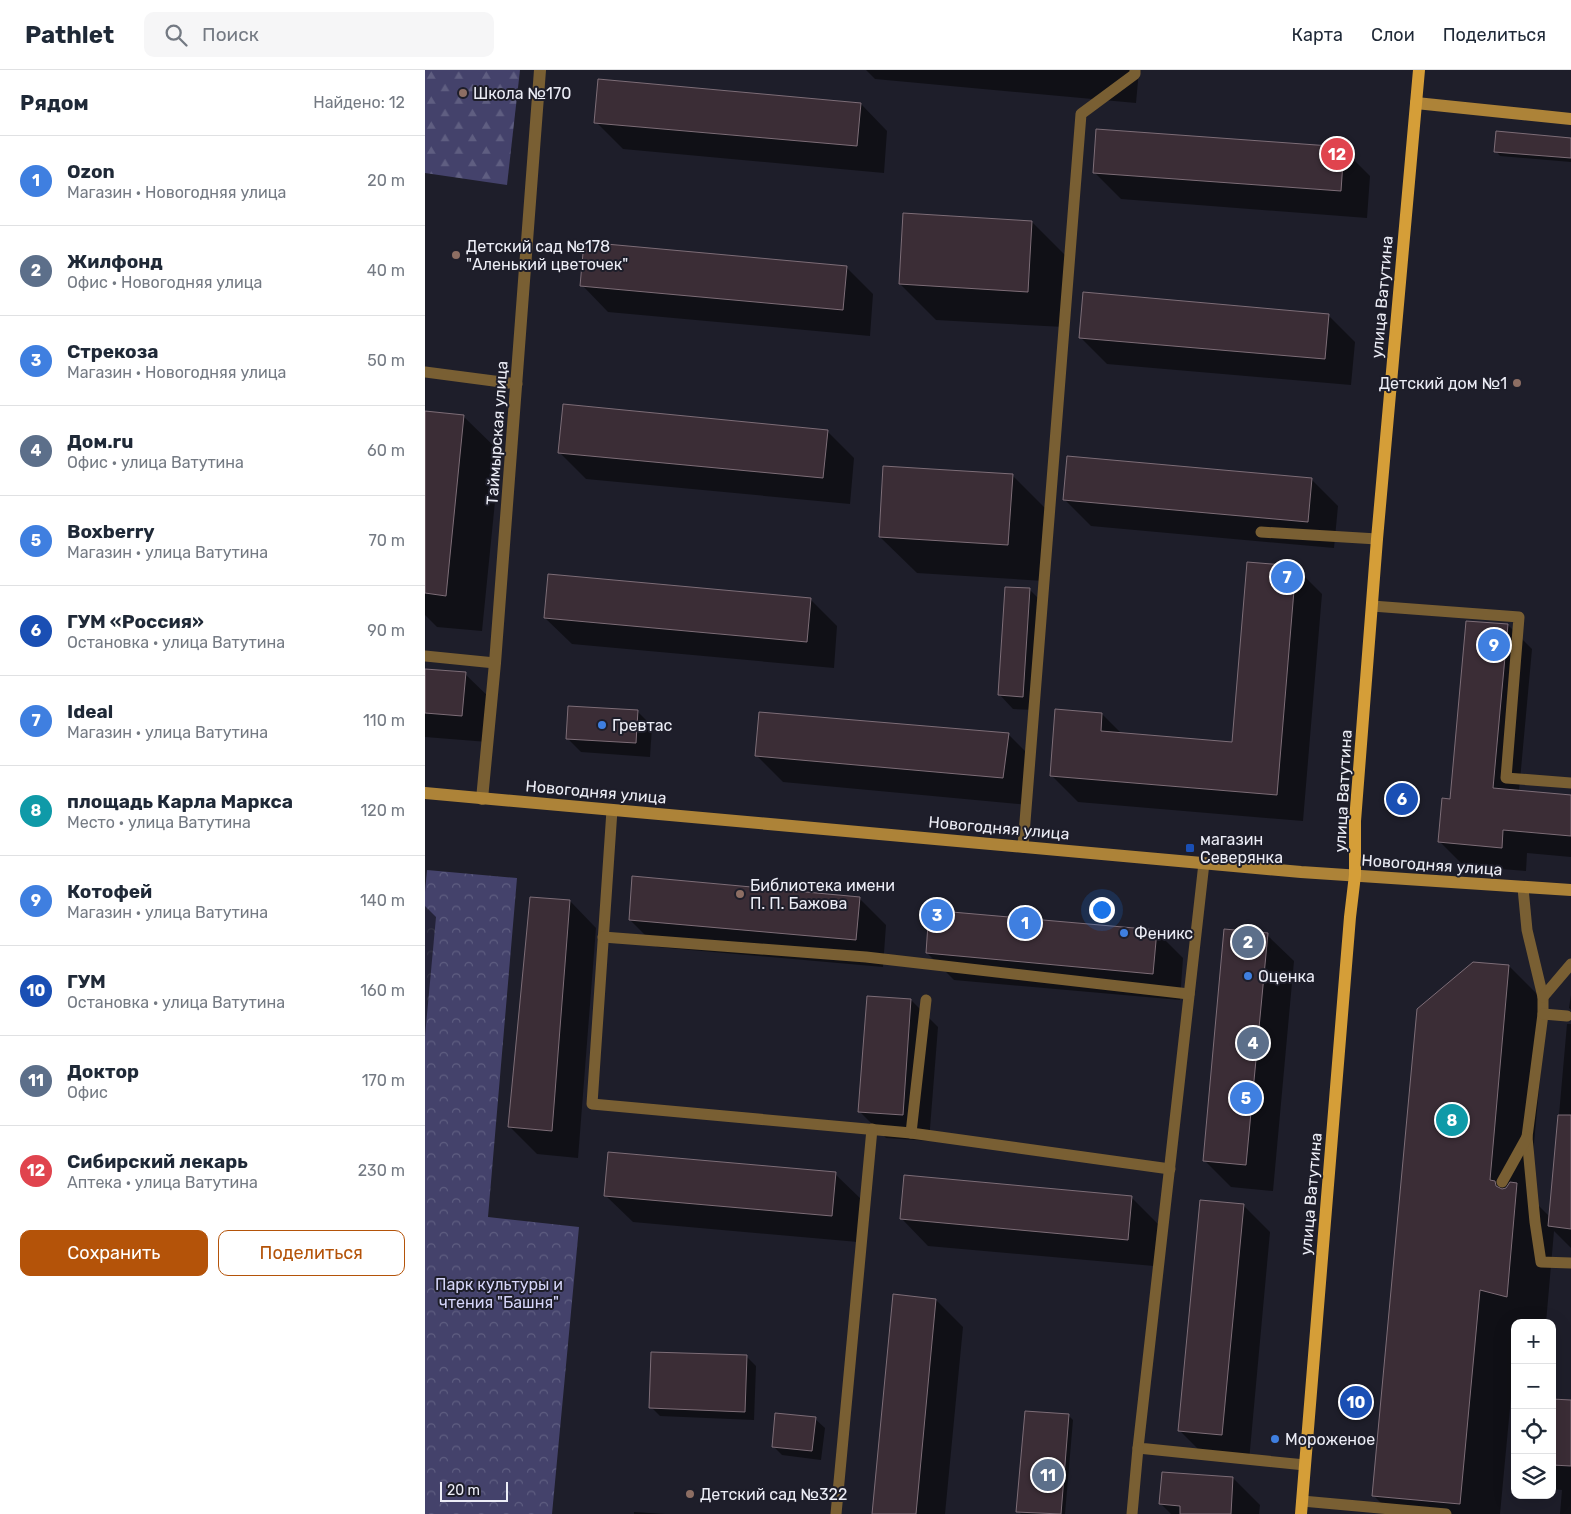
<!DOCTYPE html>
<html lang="ru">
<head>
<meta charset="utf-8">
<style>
	:root { --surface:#fff; --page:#f6f6f7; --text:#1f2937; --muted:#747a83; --line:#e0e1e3; --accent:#b45309 }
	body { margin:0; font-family:Rubik,sans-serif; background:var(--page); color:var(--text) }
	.controls { position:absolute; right:15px; bottom:15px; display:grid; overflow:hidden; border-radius:10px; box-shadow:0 5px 20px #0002 }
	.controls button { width:45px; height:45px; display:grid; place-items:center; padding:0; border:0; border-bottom:1px solid var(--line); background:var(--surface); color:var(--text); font:25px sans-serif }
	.scale { position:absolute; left:15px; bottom:12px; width:68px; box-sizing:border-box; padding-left:5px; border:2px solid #ecedf6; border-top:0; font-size:14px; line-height:18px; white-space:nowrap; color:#ecedf6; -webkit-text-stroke:4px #1e1e2a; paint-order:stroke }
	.you { position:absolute; left:676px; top:839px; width:18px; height:18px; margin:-12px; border:4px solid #fff; border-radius:50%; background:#1a73e8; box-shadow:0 0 0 8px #1a73e833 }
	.badge { display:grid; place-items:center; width:32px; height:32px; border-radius:50%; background:var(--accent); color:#fff; font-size:16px; font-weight:700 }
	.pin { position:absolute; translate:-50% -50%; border:2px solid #fff; box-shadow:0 1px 5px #0006 }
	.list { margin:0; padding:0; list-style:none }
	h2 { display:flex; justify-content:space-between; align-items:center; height:65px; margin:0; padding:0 20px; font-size:21px }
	h2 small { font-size:16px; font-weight:400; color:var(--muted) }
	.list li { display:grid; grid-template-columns:32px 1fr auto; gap:15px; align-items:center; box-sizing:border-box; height:90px; padding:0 20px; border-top:1px solid var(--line) }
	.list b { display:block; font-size:19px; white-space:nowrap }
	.list p { margin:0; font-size:16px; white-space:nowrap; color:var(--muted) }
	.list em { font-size:16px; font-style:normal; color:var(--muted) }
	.actions { display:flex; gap:10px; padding:15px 20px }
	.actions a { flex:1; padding:11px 0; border:1px solid var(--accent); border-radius:10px; text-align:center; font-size:18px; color:var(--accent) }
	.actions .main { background:var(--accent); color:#fff }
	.icon { flex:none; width:28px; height:28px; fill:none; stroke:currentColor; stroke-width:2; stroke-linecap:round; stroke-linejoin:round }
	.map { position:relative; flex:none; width:1146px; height:1444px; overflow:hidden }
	header { display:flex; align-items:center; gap:30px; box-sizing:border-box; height:70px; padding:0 25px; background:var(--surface); border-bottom:1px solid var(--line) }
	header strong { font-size:24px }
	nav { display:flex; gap:28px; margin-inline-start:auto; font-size:18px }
	.search { width:350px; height:45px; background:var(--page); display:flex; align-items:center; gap:12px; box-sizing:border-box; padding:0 18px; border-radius:10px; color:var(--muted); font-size:19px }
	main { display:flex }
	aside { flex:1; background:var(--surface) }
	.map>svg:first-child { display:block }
	.forest { fill:url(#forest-firs) }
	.park { fill:url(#park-crowns) }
	.shadow { fill:#0007 }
	.building { fill:#3b2d36; stroke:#7d6d77 }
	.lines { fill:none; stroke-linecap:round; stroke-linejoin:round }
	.lane { stroke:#795f33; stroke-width:11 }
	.street { stroke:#795f33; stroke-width:12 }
	.secondary { stroke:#ad8338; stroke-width:12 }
	.primary { stroke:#d59e38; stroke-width:12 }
	.education-dot { fill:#8d6e63; stroke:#1e1e2a; stroke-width:2 }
	.shop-dot { fill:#3f7fe0; stroke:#1e1e2a; stroke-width:2 }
	.transit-dot { fill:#1a4fb4; stroke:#1e1e2a; stroke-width:2 }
	.labels { text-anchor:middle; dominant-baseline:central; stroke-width:4; stroke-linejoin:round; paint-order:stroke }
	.poi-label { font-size:16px; fill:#ecedf6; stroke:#1e1e2a; text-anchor:start }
	.street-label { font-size:16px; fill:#ecedf6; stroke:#1e1e2a }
	.park-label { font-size:16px; fill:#d5d5f9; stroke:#1e1e2a }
</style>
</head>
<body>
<header>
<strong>Pathlet</strong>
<div class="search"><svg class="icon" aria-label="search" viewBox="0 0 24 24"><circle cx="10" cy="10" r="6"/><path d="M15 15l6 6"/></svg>Поиск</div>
<nav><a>Карта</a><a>Слои</a><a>Поделиться</a></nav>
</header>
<main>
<aside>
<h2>Рядом<small>Найдено: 12</small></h2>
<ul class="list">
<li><span class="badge" style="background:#3f7fe0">1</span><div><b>Ozon</b><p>Магазин · Новогодняя улица</p></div><em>20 m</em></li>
<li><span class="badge" style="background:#5c6f8a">2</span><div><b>Жилфонд</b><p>Офис · Новогодняя улица</p></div><em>40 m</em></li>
<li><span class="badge" style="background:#3f7fe0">3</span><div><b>Стрекоза</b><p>Магазин · Новогодняя улица</p></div><em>50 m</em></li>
<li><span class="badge" style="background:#5c6f8a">4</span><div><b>Дом.ru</b><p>Офис · улица Ватутина</p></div><em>60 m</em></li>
<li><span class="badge" style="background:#3f7fe0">5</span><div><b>Boxberry</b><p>Магазин · улица Ватутина</p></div><em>70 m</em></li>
<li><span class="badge" style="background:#1a4fb4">6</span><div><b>ГУМ «Россия»</b><p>Остановка · улица Ватутина</p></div><em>90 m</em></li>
<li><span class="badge" style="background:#3f7fe0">7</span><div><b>Ideal</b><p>Магазин · улица Ватутина</p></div><em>110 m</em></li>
<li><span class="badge" style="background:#0f9aa8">8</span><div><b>площадь Карла Маркса</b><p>Место · улица Ватутина</p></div><em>120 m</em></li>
<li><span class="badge" style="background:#3f7fe0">9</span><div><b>Котофей</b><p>Магазин · улица Ватутина</p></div><em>140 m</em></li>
<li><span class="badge" style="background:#1a4fb4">10</span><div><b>ГУМ</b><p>Остановка · улица Ватутина</p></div><em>160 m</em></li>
<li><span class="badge" style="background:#5c6f8a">11</span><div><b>Доктор</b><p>Офис</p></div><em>170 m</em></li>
<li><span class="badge" style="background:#e0444e">12</span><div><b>Сибирский лекарь</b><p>Аптека · улица Ватутина</p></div><em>230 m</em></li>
</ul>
<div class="actions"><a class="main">Сохранить</a><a>Поделиться</a></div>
</aside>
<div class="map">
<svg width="1146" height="1444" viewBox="0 0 1146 1444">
	<defs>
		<pattern id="forest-firs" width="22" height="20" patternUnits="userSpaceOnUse" patternTransform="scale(1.25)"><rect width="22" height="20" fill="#44426b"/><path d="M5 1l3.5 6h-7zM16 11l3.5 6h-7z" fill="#5f5e81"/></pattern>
		<pattern id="park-crowns" width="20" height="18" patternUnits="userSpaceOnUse" patternTransform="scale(1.25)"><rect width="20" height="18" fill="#44426b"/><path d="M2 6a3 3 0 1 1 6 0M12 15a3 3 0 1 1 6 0" fill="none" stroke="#5f5e81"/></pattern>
	</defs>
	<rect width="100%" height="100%" fill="#1e1e2a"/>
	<polygon class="forest" points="0,0 95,0 82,115 0,103"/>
	<polygon class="park" points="2,800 92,808 63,1147 154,1157 127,1444 0,1444 0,822"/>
	<g class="shadow">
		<polygon points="441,0 714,0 711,33 450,9"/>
		<polygon points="436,34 462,61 459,103 198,79 171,52"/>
		<polygon points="1146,69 1146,92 1075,86 1071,81"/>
		<polygon points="918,79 945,106 942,148 696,129 669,102"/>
		<polygon points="607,152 643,188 639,257 511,250 475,214"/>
		<polygon points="421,197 448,224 445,266 183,242 157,215"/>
		<polygon points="903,245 930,272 926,315 682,294 655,267"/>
		<polygon points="0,342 38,346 75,382 57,561 12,557 0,545"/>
		<polygon points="402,361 429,388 425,434 161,409 134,382"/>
		<polygon points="587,405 623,441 619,511 492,503 455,467"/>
		<polygon points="886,409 913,436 909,478 666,456 639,429"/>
		<polygon points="870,497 897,524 878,751 653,732 626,705 677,644 697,664 808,674"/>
		<polygon points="605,520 619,534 612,640 588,639 574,624"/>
		<polygon points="385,529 412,556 409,598 147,574 120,548"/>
		<polygon points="1083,555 1107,579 1094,721 1146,726 1146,787 1102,783 1101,801 1039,796 1015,772"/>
		<polygon points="0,600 40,604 67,630 63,672 0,667"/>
		<polygon points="213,642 227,656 225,687 156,682 142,668"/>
		<polygon points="584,665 610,691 604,735 358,712 331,685"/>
		<polygon points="434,828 461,855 458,897 232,877 205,850"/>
		<polygon points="145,831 171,858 153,1088 112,1084 85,1057"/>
		<polygon points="0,836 11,847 0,966"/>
		<polygon points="731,861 758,888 755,930 529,910 502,883"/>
		<polygon points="842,865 869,891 848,1121 806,1117 779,1090"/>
		<polygon points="1084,896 1122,934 1104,1126 1125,1147 1142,954 1146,954 1146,1178 1129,1161 1121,1253 1090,1253 1090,1285 1075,1444 967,1444 948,1425"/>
		<polygon points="1146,925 1146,940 1144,938"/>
		<polygon points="486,930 513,957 504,1071 461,1068 434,1041"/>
		<polygon points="410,1104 437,1130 433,1172 208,1152 181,1126"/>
		<polygon points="706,1127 733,1154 729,1196 503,1176 477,1149"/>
		<polygon points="818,1135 845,1162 824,1391 781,1387 755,1361"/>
		<polygon points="511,1230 538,1257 520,1444 449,1444"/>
		<polygon points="322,1287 331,1296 329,1350 235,1346 226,1337"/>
		<polygon points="1127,1330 1146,1332 1146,1444 1135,1444 1137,1420 1127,1419"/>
		<polygon points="644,1346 648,1350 640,1444 596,1444 593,1441"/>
		<polygon points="390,1349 400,1358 396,1390 357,1385 348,1376"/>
		<polygon points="808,1408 835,1435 834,1444 746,1444 736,1434"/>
		<polygon points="209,1442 240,1444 209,1444"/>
	</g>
	<g class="building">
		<polygon points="173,9 436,33 432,76 169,53"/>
		<polygon points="671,59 919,77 916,121 668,103"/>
		<polygon points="1071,61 1146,68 1146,88 1069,82"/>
		<polygon points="478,143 607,151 603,222 474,214"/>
		<polygon points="159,172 422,196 418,240 155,216"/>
		<polygon points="658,222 904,244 900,289 654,268"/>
		<polygon points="138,334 403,360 398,408 133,383"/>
		<polygon points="0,341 39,345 21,526 0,523"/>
		<polygon points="642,386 887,408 883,452 638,430"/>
		<polygon points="458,396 588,404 583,475 454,467"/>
		<polygon points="822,492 871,496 852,725 625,706 630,639 677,643 676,661 807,672"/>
		<polygon points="123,504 386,528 382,572 119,548"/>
		<polygon points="580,517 605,518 598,627 573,625"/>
		<polygon points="1041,551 1083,554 1068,718 1146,725 1146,766 1078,760 1077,778 1013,772 1017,728 1025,729"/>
		<polygon points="0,599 41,602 37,646 0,643"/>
		<polygon points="143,636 213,640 211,673 141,669"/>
		<polygon points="334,642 584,663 578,708 330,686"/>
		<polygon points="207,806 435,827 431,870 204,850"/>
		<polygon points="105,827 145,830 127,1061 83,1057"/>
		<polygon points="504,840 732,860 728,904 501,883"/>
		<polygon points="799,859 843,863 821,1095 778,1091"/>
		<polygon points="1048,892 1084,895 1065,1110 1070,1111 1071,1116 1077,1119 1081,1118 1085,1112 1092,1113 1082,1227 1055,1220 1035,1434 947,1426 992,939"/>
		<polygon points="442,926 486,929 478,1045 433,1042"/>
		<polygon points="1133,1045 1146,1045 1146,1159 1123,1156"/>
		<polygon points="183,1082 411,1102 407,1146 179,1126"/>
		<polygon points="479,1105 707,1126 703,1170 475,1149"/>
		<polygon points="775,1130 819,1134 797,1365 753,1361"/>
		<polygon points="468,1224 511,1229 491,1444 447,1444"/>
		<polygon points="226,1282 322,1285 320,1342 224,1338"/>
		<polygon points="1127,1329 1146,1330 1146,1396 1127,1395"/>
		<polygon points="600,1341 644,1344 636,1444 591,1442"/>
		<polygon points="350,1343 391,1347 387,1381 347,1377"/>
		<polygon points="737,1402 808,1407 806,1444 755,1444 755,1436 734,1434"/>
	</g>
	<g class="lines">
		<g class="lane">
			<polyline points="0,302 92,314"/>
			<polyline points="836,462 952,469"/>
			<polyline points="947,536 1094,547 1081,708 1146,713"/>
			<polyline points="0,586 70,593"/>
			<polyline points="187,740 167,1034 486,1063 745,1099"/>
			<polyline points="598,777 656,44 710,4 710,0"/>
			<polyline points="779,793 713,1378 880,1395"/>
			<polyline points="1098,818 1102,860 1118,927 1118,944 1102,1067 1110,1152 1116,1192 1146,1193"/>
			<polyline points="178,867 441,887 764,924"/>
			<polyline points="1118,927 1146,894"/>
			<polyline points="1118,944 1142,946"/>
			<polyline points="486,1063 501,930"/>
			<polyline points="1077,1112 1102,1067"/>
			<polyline points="877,1431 1021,1444"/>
			<polyline points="411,1444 447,1059"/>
			<polyline points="707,1444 713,1378"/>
		</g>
		<polyline class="street" points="57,729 70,593 115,0"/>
		<g class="secondary">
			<polyline points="991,33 1146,49"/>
			<polyline points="0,723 876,802 1146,820"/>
		</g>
		<polyline class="primary" points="876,1444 925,847 930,805 930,751 952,469 994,0"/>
	</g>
	<g class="education-dot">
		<circle cx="38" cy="23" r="5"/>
		<circle cx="31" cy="185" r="5"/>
		<circle cx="1092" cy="313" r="5"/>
		<circle cx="315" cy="824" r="5"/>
		<circle cx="265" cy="1424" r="5"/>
	</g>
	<g class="shop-dot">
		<circle cx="177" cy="655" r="5"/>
		<circle cx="699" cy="863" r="5"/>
		<circle cx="823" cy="906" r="5"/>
		<circle cx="850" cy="1369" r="5"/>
	</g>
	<rect class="transit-dot" x="760" y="773" width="10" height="10" rx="2.5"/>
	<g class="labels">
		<g class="poi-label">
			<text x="48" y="23">Школа №170</text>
			<text x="41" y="176">Детский сад №178<tspan x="41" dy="18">"Аленький цветочек"</tspan></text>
			<text x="1082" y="313" text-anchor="end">Детский дом №1</text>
			<text x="187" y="655">Гревтас</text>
			<text x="775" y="769">магазин<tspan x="775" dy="18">Северянка</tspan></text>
			<text x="325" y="815">Библиотека имени<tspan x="325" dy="18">П. П. Бажова</tspan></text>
			<text x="709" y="863">Феникс</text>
			<text x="833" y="906">Оценка</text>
			<text x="860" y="1369">Мороженое</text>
			<text x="275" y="1424">Детский сад №322</text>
		</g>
		<g class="street-label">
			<text transform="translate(957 227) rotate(-85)">улица Ватутина</text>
			<text transform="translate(72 363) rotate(-86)">Таймырская улица</text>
			<text transform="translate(918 721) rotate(-87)">улица Ватутина</text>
			<text transform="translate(171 722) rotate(5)">Новогодняя улица</text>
			<text transform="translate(574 758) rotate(5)">Новогодняя улица</text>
			<text transform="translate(1007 795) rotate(4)">Новогодняя улица</text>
			<text transform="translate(886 1124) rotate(-85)">улица Ватутина</text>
		</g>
		<g class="park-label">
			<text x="74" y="1214">Парк культуры и<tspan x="74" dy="18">чтения "Башня"</tspan></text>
		</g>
	</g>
</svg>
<div class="controls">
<button>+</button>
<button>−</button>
<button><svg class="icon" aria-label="locate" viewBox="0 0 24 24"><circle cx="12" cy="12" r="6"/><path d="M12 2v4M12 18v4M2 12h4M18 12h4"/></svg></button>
<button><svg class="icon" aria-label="layers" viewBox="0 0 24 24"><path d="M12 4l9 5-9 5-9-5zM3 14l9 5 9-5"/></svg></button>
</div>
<div class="scale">20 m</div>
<div class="you"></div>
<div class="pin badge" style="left:600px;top:853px;background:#3f7fe0">1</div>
<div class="pin badge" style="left:823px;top:872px;background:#5c6f8a">2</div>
<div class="pin badge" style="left:512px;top:845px;background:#3f7fe0">3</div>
<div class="pin badge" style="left:828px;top:973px;background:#5c6f8a">4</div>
<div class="pin badge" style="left:821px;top:1028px;background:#3f7fe0">5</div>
<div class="pin badge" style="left:977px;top:729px;background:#1a4fb4">6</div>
<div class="pin badge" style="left:862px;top:507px;background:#3f7fe0">7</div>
<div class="pin badge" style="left:1027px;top:1050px;background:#0f9aa8">8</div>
<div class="pin badge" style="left:1069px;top:575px;background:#3f7fe0">9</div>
<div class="pin badge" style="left:931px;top:1332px;background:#1a4fb4">10</div>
<div class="pin badge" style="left:623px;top:1405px;background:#5c6f8a">11</div>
<div class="pin badge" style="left:912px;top:84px;background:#e0444e">12</div>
</div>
</main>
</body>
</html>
